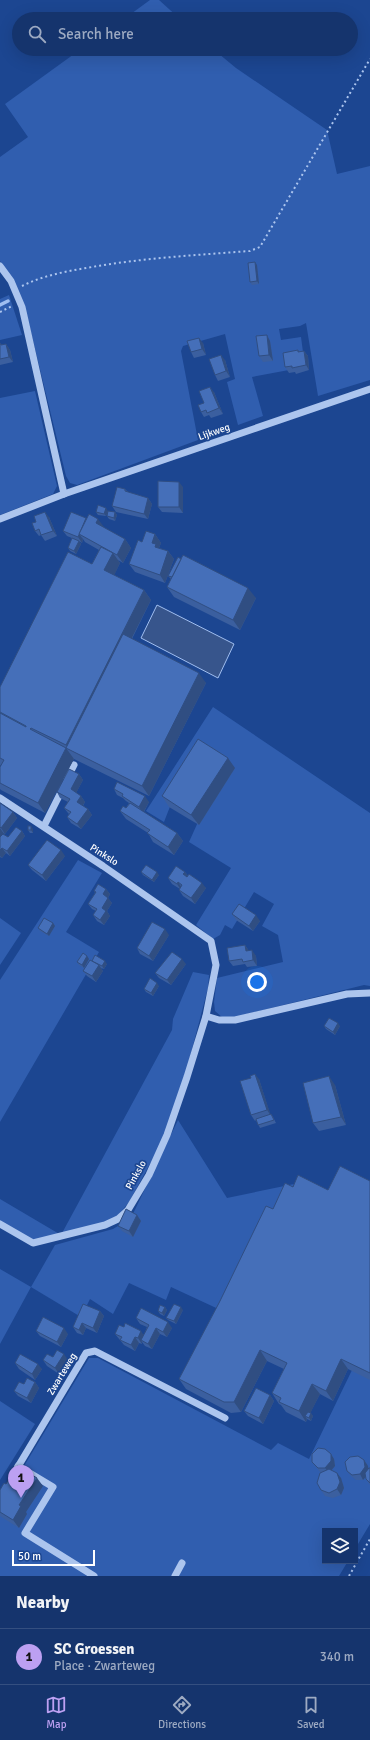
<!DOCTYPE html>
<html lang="en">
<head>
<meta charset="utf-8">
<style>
	:root { --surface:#15346d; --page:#1e3c72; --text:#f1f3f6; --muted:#9daac2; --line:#344f80; --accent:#bca0f2 }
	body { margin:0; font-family:Signika,sans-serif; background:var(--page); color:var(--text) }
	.controls { position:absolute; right:12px; bottom:12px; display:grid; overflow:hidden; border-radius:0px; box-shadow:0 4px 16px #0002 }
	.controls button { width:36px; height:36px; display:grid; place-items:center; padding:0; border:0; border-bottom:1px solid var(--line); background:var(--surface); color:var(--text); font:20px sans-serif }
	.scale { position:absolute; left:12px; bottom:10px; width:83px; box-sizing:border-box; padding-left:4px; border:2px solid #fff; border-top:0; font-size:11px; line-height:14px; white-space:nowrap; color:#fff; -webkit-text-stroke:3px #1c4691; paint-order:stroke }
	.you { position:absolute; left:257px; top:982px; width:14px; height:14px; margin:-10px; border:3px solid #fff; border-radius:50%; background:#1a73e8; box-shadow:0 0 0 6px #1a73e833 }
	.badge { display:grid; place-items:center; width:26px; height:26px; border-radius:50%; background:var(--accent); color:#111; font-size:13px; font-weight:700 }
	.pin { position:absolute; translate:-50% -33px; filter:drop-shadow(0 1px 2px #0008) }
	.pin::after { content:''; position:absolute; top:21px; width:14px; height:12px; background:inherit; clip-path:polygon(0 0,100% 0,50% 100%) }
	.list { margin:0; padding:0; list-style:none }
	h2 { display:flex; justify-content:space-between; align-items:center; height:52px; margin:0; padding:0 16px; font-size:17px }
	h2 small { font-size:13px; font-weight:400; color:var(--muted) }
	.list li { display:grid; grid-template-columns:26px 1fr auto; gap:12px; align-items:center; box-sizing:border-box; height:56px; padding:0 16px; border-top:1px solid var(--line) }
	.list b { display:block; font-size:15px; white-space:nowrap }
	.list p { margin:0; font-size:13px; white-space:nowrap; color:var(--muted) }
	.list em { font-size:13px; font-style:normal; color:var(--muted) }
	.icon { flex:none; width:22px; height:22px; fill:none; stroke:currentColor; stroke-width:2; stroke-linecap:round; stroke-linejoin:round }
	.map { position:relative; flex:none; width:370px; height:1576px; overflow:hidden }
	.search { position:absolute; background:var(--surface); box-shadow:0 4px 16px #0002; left:12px; right:12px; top:12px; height:44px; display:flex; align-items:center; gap:10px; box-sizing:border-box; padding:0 14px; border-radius:22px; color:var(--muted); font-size:15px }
	.sheet { height:108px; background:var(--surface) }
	nav { display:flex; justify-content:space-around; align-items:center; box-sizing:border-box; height:56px; border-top:1px solid var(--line); background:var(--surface); font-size:11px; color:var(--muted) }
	nav a { display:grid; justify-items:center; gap:2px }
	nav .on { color:var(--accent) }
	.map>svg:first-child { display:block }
	.green { fill:#305eaf }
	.water { fill:#37558c; stroke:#a0bef0 }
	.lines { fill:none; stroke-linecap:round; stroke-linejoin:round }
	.stream { stroke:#a0bef0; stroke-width:3.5 }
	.path { stroke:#acc5ee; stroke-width:2; stroke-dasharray:2 3; stroke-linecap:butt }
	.minor { stroke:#acc5ee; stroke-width:7 }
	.wall { fill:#3b5f9f }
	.shaded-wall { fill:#304e82 }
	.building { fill:#456fb9; stroke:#304e82 }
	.labels { text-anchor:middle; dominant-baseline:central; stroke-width:3.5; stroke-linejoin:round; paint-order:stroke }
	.street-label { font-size:10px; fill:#fff; stroke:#1c4691 }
</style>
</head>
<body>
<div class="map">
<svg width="370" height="1576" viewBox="0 0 370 1576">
	<rect width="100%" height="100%" fill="#1c4691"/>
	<g class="green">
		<polygon points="150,0 159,0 180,19 124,19"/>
		<polygon points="81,49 213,49 236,68 327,130 337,174 370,166 370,380 318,396 306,323 300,326 279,329 281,340 301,337 305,367 252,377 263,416 238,425 227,382 235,379 225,334 183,346 181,351 198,440 77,485 70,483 66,476 27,316 11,279 0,261 0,157 28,137 5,104"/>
		<polygon points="9,295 22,335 0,340 0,299"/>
		<polygon points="35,391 57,486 53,494 0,515 0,398"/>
		<polygon points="213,707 370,813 370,986 364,985 243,1015 238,1018 223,1018 215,1011 214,1002 217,978 283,962 278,935 262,926 274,904 254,892 232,929 225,925 220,935 213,939 196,925 231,868 189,842 198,822 171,804 164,822 146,811"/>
		<polygon points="78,860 102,873 66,932 99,952 0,1122 0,980"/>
		<polygon points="0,918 21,933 0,965"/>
		<polygon points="193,972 209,975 208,988 185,1076 161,1144 129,1202 116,1218 88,1228 38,1241 22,1240 0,1227 0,1199 61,1235 172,1030 173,1019"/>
		<polygon points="178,1120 227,1198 294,1184 227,1313 171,1287 166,1300 129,1283 113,1314 90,1299 81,1317 31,1287 0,1344 0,1269 31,1287 55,1245 113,1229 131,1218"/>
		<polygon points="89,1358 98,1358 271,1450 278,1443 309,1459 353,1368 370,1377 370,1524 355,1549 355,1531 325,1531 325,1561 348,1561 339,1576 0,1576 0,1506"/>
		<polygon points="0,1401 35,1424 0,1480"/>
	</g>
	<polygon class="water" points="157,605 234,644 218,678 141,638"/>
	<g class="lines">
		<polyline class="stream" points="0,305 8,301"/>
		<g class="path">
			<path d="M22,286C44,275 68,271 92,267C144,258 197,255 250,251L260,247L370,59"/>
			<polyline points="0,312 12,306"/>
			<polyline points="349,1576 370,1539"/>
		</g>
		<g class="minor">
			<polyline points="0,266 11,281 22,307 64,494"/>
			<polyline points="0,519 64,494 370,389"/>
			<polyline points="67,779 74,765"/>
			<polyline points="0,798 103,866 211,941 216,965 206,1016 187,1077 167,1135 149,1175 128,1210 118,1219 105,1225 33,1243 0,1224"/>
			<polyline points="44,826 63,788"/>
			<polyline points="206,1016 219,1020 235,1020 347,994 370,993"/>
			<polyline points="18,1466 53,1487 25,1533 94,1576"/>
			<polyline points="13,1475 86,1353 95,1351 225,1418"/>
			<polyline points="175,1576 182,1563"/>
		</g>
	</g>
	<g class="wall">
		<polygon points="257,265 259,284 252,285 250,282"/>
		<polygon points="270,341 273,361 263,362 259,356"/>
		<polygon points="0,343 2,345 6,344 10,350 13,362 0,365"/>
		<polygon points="203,343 206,355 194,358 191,352"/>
		<polygon points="298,350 299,351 304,351 308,356 309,370 296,374 295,372 289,373 285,367"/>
		<polygon points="225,360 230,377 218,381 215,375"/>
		<polygon points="214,392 223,414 211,418 209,415 204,417 201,412 204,403"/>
		<polygon points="183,487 183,513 162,512 158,507"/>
		<polygon points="125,489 128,492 148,498 152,504 148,519 116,512 112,506"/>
		<polygon points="108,511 106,516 98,515 96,512"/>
		<polygon points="115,512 117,515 115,521 109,519 107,516"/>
		<polygon points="49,517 57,536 45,541 41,535 39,536 35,531"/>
		<polygon points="86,518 87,519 104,527 103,528 125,539 131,548 123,563 118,560 120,563 114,575 144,590 151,600 132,639 206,683 149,796 74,759 45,813 1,790 0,789 0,767 1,765 0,765 0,687 92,564 99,550 85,542 83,539 82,543 79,541 81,544 76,554 70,551 68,548 72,538 67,536 63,531"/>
		<polygon points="155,534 161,543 159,548 168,551 174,559 165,583 135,572 129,564 142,542"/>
		<polygon points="168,576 256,598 240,630 174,597 167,587 171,579"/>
		<polygon points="235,768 199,825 169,807 162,796"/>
		<polygon points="79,774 83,780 76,793 81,796 85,802 83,806 88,809 92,815 81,829 71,823 67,817 69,814 68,813 64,808 68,802 60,798 57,792"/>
		<polygon points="114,789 149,802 144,812 177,833 183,841 174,855 153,842 148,833 126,819 120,811 126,808 129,803 126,801 123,798 117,795"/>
		<polygon points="0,803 13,812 17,818 5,834 2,832 5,835 8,837 22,831 25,836 10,856 6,853 2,858 0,857"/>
		<polygon points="33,829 33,833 30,833 28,830"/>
		<polygon points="65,856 46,881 32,870 28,865"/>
		<polygon points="141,872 159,875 154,882 143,875"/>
		<polygon points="185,872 188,876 206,888 195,904 183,896 179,890 180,889 172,884 168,878"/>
		<polygon points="106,889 110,894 108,898 112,903 107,911 110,916 104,925 97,921 93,915 96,911 92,909 88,904 95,893 94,891"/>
		<polygon points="232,914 260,921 253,931 236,920"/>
		<polygon points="53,923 55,926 49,936 40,931 38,928"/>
		<polygon points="169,935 153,961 140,954 137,948"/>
		<polygon points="245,945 249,951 256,956 257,966 247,967 245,964 233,966 229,961"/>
		<polygon points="87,956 89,959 84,968 79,965 77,962"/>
		<polygon points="92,961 107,964 104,969 101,968 103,971 96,982 87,976 83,971"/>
		<polygon points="186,964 171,985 159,978 155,973"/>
		<polygon points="159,986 153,996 146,992 144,989"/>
		<polygon points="324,1026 340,1026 335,1035 326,1029"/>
		<polygon points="259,1079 270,1114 271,1114 273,1117 276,1123 260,1128 256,1120 255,1121 251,1115"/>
		<polygon points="335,1085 346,1125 319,1131 313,1123"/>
		<polygon points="370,1180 370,1380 348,1369 333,1401 320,1394 310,1413 313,1416 311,1421 307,1419 306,1422 286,1412 281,1405 279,1404 272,1393 284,1369 267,1361 241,1412 231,1413 186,1389 179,1379 273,1209 293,1187 328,1190 370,1181"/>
		<polygon points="137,1215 141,1221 133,1237 122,1231 118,1226"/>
		<polygon points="165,1307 167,1310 164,1316 160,1314 158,1311"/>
		<polygon points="183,1310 176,1324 168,1320 166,1318"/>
		<polygon points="100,1311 104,1316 97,1333 86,1328 83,1335 77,1333 73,1327"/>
		<polygon points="136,1318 172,1328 167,1337 160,1334 152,1349 145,1346 142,1342 142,1344 139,1343 135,1351 124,1345 115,1334 124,1327 144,1335 147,1327 140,1324"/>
		<polygon points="36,1331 68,1334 61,1347 40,1336"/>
		<polygon points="53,1357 68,1360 59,1374 47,1366 43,1360"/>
		<polygon points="15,1363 42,1369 35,1380 19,1369"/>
		<polygon points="35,1382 39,1388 31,1403 18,1396 14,1391"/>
		<polygon points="270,1395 274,1401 263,1424 248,1416 244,1411"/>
		<polygon points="331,1454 334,1459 335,1466 332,1470 341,1478 344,1488 341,1495 333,1498 325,1496 321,1490 321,1473 316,1467 312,1462"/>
		<polygon points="364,1460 368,1466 368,1469 370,1468 370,1485 366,1479 366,1477 363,1480 356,1480 351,1476 347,1471"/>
		<polygon points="6,1484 43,1486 26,1512 27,1514 19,1528 0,1516 0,1490"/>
	</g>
	<g class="shaded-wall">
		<polygon points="255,262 257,265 259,284 257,281"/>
		<polygon points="267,335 270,341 273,361 269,355"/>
		<polygon points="199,338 203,343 206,355 202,349"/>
		<polygon points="6,344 10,350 13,362 9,357"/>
		<polygon points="304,351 308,356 309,370 306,365"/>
		<polygon points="221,355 225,360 230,377 226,371"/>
		<polygon points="210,387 214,392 223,414 219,408"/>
		<polygon points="179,482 183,487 183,513 179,507"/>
		<polygon points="148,498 152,504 148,519 144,514"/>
		<polygon points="106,508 108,511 106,516 104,514"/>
		<polygon points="45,512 49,517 57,536 53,531"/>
		<polygon points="115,512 117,515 115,521 114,518"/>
		<polygon points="98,519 104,527 101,532 96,523"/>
		<polygon points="79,534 83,539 82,543 78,537"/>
		<polygon points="155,534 161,543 159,548 161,555 152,543"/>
		<polygon points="125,539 131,548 123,563 117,555"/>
		<polygon points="79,541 81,544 76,554 74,551"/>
		<polygon points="168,551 174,559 165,583 160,575"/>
		<polygon points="113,553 120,563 112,580 104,570"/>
		<polygon points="248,588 256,598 240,630 233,620"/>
		<polygon points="144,590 151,600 74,752 69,749 66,745"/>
		<polygon points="199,673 206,683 149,796 142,786"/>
		<polygon points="66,748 74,759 45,813 38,803"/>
		<polygon points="228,758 235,768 199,825 191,815"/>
		<polygon points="79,774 83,780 75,795 71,789"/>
		<polygon points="81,796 85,802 81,808 77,802"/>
		<polygon points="145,796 149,802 143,813 139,807"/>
		<polygon points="88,809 92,815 81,829 77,824"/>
		<polygon points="13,812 17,818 5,834 1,828"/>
		<polygon points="31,826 33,829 33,833 31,830"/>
		<polygon points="0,828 6,837 0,845"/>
		<polygon points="22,831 25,836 10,856 7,851"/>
		<polygon points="177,833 183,841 174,855 168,847"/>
		<polygon points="2,848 6,853 2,858 0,856 0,850"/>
		<polygon points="61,850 65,856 46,881 42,875"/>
		<polygon points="157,872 159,875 154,882 152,880"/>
		<polygon points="185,872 189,877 187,880 183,874"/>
		<polygon points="178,882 182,888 181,890 177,884"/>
		<polygon points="202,883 206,888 195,904 191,898"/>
		<polygon points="106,889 110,894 108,898 112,903 107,911 110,916 104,925 100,920 103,894"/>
		<polygon points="256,915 260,921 253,931 249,926"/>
		<polygon points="53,923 55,926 49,936 47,934"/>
		<polygon points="165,929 169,935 153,961 149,956"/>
		<polygon points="245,945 249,951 246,951"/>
		<polygon points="252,950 256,956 257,966 253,960"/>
		<polygon points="87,956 89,959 84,968 82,965"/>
		<polygon points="182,959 186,964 171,985 167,980"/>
		<polygon points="105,961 107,964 104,969 102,966"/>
		<polygon points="99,965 103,971 96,982 92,976"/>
		<polygon points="157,983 159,986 153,996 151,993"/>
		<polygon points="338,1023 340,1026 335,1035 333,1032"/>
		<polygon points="255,1074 259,1079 271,1116 267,1110"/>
		<polygon points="329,1076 335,1085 346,1125 341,1117"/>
		<polygon points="137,1215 141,1221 133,1237 129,1231"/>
		<polygon points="165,1307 167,1310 164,1316 162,1313"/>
		<polygon points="181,1307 183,1310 176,1324 174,1321"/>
		<polygon points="100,1311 104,1316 97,1333 93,1328"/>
		<polygon points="168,1322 172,1328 167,1337 163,1332"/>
		<polygon points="82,1323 86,1328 83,1335 79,1330"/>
		<polygon points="64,1328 68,1334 61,1347 57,1342"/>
		<polygon points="156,1328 160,1334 152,1349 148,1344"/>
		<polygon points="141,1331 145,1337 141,1340 142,1342 142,1344 138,1338"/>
		<polygon points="135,1337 139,1343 135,1351 131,1345"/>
		<polygon points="260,1350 267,1361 241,1412 234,1402"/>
		<polygon points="64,1354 68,1360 59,1374 55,1368"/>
		<polygon points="341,1359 348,1369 333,1401 326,1391"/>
		<polygon points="38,1364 42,1369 35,1380 32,1374"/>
		<polygon points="35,1382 39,1388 31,1403 27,1398"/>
		<polygon points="312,1384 320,1394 308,1418 305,1416 307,1419 306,1422 299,1411"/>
		<polygon points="270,1395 274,1401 263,1424 259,1418"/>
		<polygon points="311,1413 313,1416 311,1421 309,1418"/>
		<polygon points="331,1454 334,1459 335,1466 329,1473 325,1468"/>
		<polygon points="364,1460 368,1466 369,1473 363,1480 360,1474"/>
		<polygon points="337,1473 341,1478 344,1488 341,1495 337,1489"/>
		<polygon points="37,1478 43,1486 26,1512 27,1514 19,1528 13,1520 19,1505"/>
	</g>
	<g class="building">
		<polygon points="255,262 257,281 250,282 248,263"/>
		<polygon points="267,335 269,355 259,356 256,336"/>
		<polygon points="199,338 202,349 191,352 187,341"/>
		<polygon points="0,343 1,345 6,344 9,357 0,359"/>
		<polygon points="298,350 298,352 304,351 306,365 292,368 292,366 285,367 283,353"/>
		<polygon points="221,355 226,371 215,375 209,359"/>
		<polygon points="210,387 219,408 207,413 206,410 201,412 198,405 204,403 199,391"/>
		<polygon points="158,481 179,482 179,507 158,507"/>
		<polygon points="117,487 125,489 125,491 148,498 144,514 112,506"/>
		<polygon points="98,505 106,508 104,514 96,512"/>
		<polygon points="108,511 115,512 114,518 107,516"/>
		<polygon points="45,512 53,531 41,535 39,529 35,531 32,523 36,522 34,516"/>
		<polygon points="71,512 86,518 78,537 63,531"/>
		<polygon points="89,514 98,519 96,523 125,539 117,555 79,534"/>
		<polygon points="146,531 155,534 152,543 156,544 155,547 168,551 160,575 129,564 138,540 142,542"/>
		<polygon points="72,538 79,541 74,551 68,548"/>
		<polygon points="101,547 113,553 104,570 144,590 66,745 31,728 30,729 66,748 123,634 199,673 142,786 66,748 38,803 0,783 0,767 4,760 0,758 0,713 26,727 26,726 0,712 0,687 68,552 92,564"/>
		<polygon points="183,555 248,588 233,620 167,587"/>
		<polygon points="178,557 181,559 172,577 168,576"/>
		<polygon points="198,739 228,758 191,815 162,796"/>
		<polygon points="69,769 79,774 71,789 81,796 77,802 88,809 77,824 67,817 71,812 64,808 70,799 57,792"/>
		<polygon points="117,782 145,796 139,807 122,796 123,794 114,789"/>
		<polygon points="0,803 13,812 1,828 0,827"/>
		<polygon points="130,803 177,833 168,847 147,833 150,830 120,811 123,806 126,808"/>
		<rect x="28" y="826" width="3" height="4"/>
		<polygon points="16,827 22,831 7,851 2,848 0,850 0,837 3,834 8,837"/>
		<polygon points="47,840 61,850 42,875 28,865"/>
		<polygon points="146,865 157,872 152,880 141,872"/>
		<polygon points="176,866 185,872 183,874 187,877 189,874 202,883 191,898 179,890 182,885 178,882 177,884 168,878"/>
		<polygon points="98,884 106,889 103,894 108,898 102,908 106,911 100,920 93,915 97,909 88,904 96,892 94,891"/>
		<polygon points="239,904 256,915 249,926 232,914"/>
		<polygon points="44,918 53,923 47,934 38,928"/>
		<polygon points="152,922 165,929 149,956 137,948"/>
		<polygon points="245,945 246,951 252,950 253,960 243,962 242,959 229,961 227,948"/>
		<polygon points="172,952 182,959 167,980 155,973"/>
		<polygon points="83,953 87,956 82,965 77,962"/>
		<polygon points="95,955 105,961 102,966 92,961"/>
		<polygon points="90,960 99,965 92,976 83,971"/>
		<polygon points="150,978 157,983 151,993 144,989"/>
		<polygon points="329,1018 338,1023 333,1032 324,1026"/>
		<polygon points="255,1074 267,1110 251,1115 240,1081 251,1078 250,1076"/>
		<polygon points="329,1076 341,1117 313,1123 303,1083"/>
		<polygon points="271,1114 274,1120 258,1125 256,1119"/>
		<polygon points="340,1166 370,1181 370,1180 370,1373 341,1359 326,1391 312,1384 299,1411 279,1402 281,1398 272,1393 287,1363 260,1350 234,1402 224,1402 179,1379 220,1301 266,1206 273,1209 285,1183 293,1187 298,1175 328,1190"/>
		<polygon points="126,1209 137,1215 129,1231 118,1226"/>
		<polygon points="83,1304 100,1311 93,1328 82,1323 79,1330 73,1327"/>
		<polygon points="174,1304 181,1307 174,1321 166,1318"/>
		<polygon points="160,1305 165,1307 162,1313 158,1311"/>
		<polygon points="141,1308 168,1322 163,1332 156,1328 148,1344 141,1340 149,1325 136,1318"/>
		<polygon points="43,1317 64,1328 57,1342 36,1331"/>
		<polygon points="125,1323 141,1331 138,1338 135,1337 131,1345 120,1340 122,1337 115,1334 119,1325 124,1327"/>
		<polygon points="57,1350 64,1354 55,1368 43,1360 47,1354 53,1357"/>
		<polygon points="20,1354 38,1364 32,1374 15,1363"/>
		<polygon points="27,1378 35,1382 27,1398 14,1391 19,1382 24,1384"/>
		<polygon points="256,1388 270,1395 259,1418 244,1411"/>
		<polygon points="308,1412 311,1413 309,1418 305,1416"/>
		<polygon points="318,1448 325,1449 331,1454 331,1461 325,1468 318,1468 312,1462 312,1454"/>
		<polygon points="358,1456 364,1460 365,1467 360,1474 352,1475 347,1471 345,1462 350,1457"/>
		<polygon points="17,1466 37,1478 19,1505 21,1506 13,1520 0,1512 0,1490 4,1483 6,1484"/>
		<polygon points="369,1468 370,1468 370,1483 366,1479 365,1473"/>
		<polygon points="329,1469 337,1473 340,1482 337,1489 329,1493 321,1490 317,1483 320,1473"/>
	</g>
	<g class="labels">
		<g class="street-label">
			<text transform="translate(214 432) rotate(-19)">Lijkweg</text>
			<text transform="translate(104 855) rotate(32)">Pinkslo</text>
			<text transform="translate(136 1175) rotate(-61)">Pinkslo</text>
			<text transform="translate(62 1374) rotate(-59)">Zwarteweg</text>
		</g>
	</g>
</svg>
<div class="controls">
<button><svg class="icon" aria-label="layers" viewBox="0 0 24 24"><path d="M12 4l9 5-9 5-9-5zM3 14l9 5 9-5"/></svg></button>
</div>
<div class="scale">50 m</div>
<div class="you"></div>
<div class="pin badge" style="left:21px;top:1498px">1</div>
<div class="search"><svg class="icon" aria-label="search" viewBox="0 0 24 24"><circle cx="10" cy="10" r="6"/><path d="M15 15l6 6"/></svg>Search here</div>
</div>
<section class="sheet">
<h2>Nearby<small></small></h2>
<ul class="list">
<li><span class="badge">1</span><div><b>SC Groessen</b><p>Place · Zwarteweg</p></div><em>340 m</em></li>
</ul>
</section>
<nav>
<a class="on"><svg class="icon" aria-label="map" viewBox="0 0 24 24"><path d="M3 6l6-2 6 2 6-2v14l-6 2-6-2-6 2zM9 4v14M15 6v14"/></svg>Map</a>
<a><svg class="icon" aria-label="directions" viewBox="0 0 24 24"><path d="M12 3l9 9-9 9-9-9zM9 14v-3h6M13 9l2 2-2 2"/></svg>Directions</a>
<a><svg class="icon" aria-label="saved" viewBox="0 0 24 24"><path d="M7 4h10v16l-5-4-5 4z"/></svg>Saved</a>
</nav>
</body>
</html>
